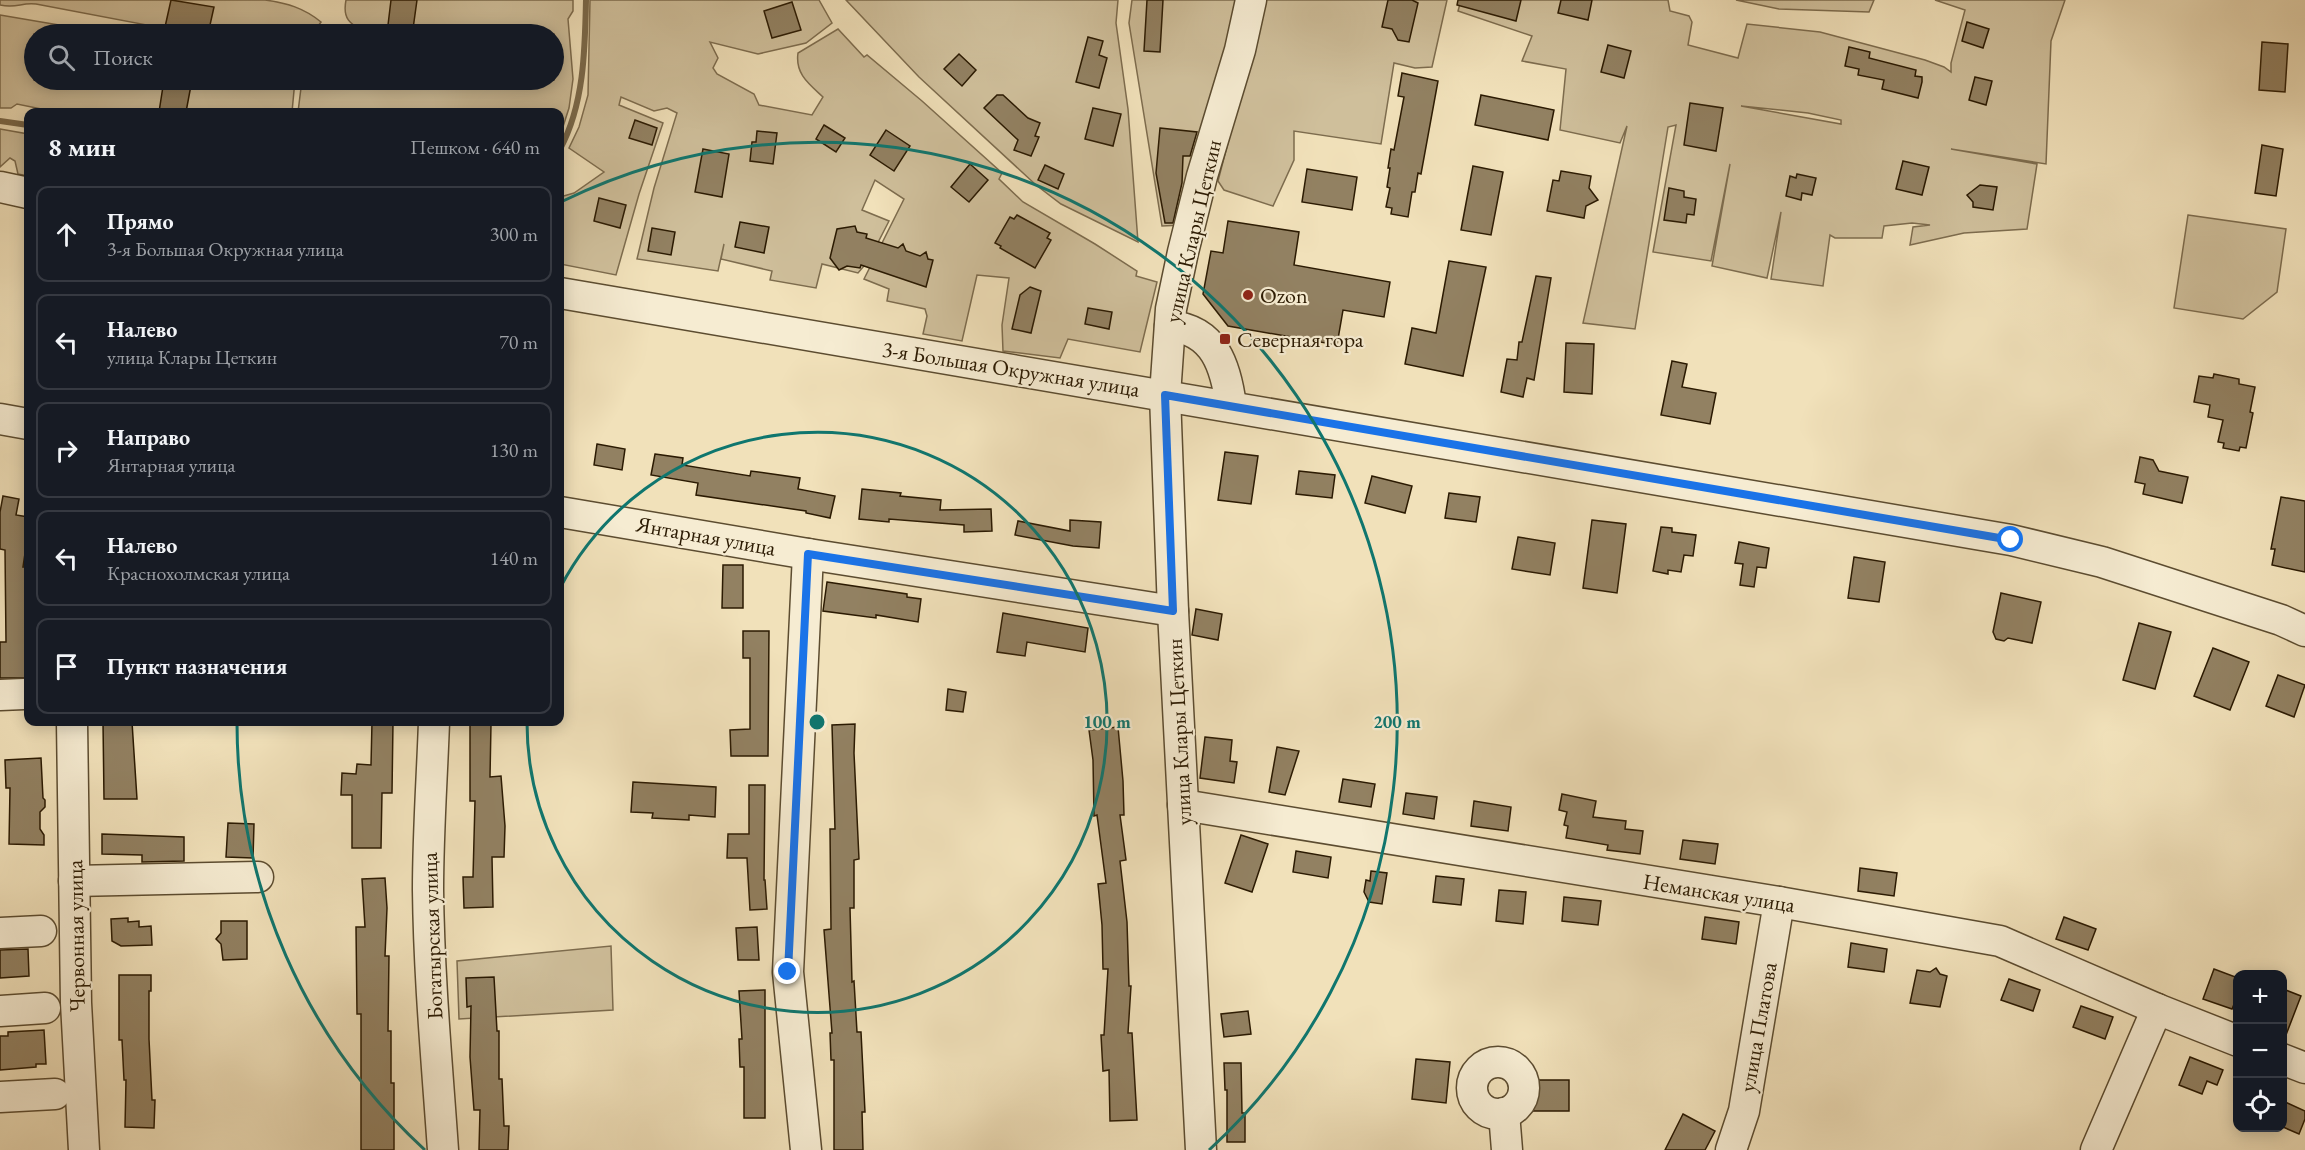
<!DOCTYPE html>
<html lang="ru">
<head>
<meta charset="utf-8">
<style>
	:root { --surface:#171b24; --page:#242831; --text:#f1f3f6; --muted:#9ea1a6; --line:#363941 }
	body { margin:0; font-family:"EB Garamond",serif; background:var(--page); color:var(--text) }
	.controls { position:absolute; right:18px; bottom:18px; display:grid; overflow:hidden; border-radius:12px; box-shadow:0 3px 15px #0003 }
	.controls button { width:54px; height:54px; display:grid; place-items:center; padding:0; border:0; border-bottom:2px solid var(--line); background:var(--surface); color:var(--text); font:30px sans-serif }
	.stop { position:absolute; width:18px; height:18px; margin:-14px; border:4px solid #1a73e8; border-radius:50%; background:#fff }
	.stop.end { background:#1a73e8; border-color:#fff; box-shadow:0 2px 6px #0008 }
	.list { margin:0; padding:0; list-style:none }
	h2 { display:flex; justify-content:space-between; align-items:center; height:78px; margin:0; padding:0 24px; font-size:26px }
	h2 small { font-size:20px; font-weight:400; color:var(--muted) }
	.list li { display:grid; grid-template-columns:39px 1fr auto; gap:18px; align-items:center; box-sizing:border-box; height:96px; margin:0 12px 12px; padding:0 12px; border:2px solid var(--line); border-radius:12px }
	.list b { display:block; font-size:22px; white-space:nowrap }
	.list p { margin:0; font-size:20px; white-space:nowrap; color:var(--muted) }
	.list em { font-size:20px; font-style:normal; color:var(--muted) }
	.icon { flex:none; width:33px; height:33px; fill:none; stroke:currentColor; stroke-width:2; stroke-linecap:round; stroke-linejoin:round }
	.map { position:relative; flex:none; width:2305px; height:1150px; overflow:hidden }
	.search { position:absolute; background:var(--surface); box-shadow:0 3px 15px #0003; left:24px; top:24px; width:540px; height:66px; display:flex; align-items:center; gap:15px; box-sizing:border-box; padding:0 21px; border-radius:33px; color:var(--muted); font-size:22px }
	.panel { position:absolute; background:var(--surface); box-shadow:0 3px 15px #0003; left:24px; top:108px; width:540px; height:618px; border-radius:12px }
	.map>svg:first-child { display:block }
	.green { fill:#cfbf9b; stroke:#7d6c4e; stroke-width:1.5; fill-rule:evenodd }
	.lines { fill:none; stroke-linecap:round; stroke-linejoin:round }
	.stream { stroke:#7a694b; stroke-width:6 }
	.building { fill:#928162; stroke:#2b1a02; stroke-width:1.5 }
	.minor-casing { stroke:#5c4c30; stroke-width:33 }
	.minor { stroke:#f6ecd2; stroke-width:30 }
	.route { stroke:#1a73e8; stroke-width:8 }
	.ring { fill:none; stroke:#0f766e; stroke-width:3 }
	.poi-dot { fill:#8f2418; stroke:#f6ecd2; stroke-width:2 }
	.labels { text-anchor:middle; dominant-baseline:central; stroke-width:4.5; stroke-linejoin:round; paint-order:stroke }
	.street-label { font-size:22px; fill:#2b1a02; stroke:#f6ecd2 }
	.poi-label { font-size:22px; fill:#2b1a02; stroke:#f6ecd2; text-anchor:start }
	.centre { fill:#0f766e; stroke:#f6ecd2; stroke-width:3 }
	.ring-label { font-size:18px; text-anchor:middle; font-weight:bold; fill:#0f766e; stroke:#f6ecd2; stroke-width:4.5; stroke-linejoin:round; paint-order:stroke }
</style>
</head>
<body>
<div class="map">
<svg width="2305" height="1150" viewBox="0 0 2305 1150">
	<rect width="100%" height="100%" fill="#f1e1ba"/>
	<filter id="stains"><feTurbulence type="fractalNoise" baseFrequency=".00333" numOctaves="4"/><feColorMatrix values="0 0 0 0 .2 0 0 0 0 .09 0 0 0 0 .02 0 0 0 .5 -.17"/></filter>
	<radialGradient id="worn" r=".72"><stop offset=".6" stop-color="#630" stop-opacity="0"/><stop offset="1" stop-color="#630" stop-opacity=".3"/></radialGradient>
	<g class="green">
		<path d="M0,0H265C287,3 304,8 321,22L312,34H256L258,33L225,27L222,34H146L147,25L36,4C21,2 17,9 0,5Z"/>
		<path d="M346,0H573V11L568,19L573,79L569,108L560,136V112H298L302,80H554V34H367C351,24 342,20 346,0Z"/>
		<path d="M590,0H819L832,23L806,43L758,54L710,42L718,58L713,68L717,74L754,94L759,105L812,115L823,97C809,84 795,74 798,53L838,29L864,57L867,55L922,101L1002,173L999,179L1023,202L1095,244L1137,271L1136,276L1157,282L1140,352L1068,339L1060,358L1003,351L1002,325L1009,278L977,275L962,341L923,334L927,316L925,309L887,301L889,289L864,279L904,199L875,180L862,210L889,221L869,260L858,273L822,264L816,288L770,280L772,271L721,259L724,244L718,271L637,259L654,188L677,113L667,108L654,111L621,97L619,105L663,123L639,194L616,275L560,264V197L574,193L604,172L569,148L579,127L588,95Z"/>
		<polygon points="846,0 1118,0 1116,23 1128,109 1138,242 1061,204 1036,185 919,77"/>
		<polygon points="1132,0 1240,0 1183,225 1162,226 1129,23"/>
		<polygon points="1265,0 1447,0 1432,67 1415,68 1394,63 1381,144 1294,131 1294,160 1273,206 1224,190 1218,181"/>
		<path d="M1461,0H1668L1670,11L1689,16L1692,22L1688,45L1738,58L1747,24L1820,32L1925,60L1944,67L1951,72V63L1965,10L1935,0H2065L2051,41L2046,164L1951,149L2037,164L2027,229L1964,233L1910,245L1913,227L1930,225L1912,223L1884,226L1882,238H1835L1830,235L1823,286L1771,279L1781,212L1767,278L1712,266L1730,164L1711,261L1653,252L1676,125L1668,127L1635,329L1583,323L1627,126L1620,143L1560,130L1566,69L1522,61L1532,36L1458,11ZM1741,106L1808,113L1841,120V124Z"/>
		<polygon points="1736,0 1874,0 1869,12 1779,9"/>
		<polygon points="0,15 106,33 105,34 34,34 34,80 295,80 292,112 56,112 17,104 11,108 0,108"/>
		<polygon points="0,129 28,134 28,176 18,174 15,161 10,158 0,167"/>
		<polygon points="2188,215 2286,229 2277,292 2243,319 2174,308"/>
		<polygon points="611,946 613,1010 459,1019 457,961"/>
	</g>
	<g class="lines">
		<g class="stream">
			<polyline points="0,121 28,125"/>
			<path d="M560,149C584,105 585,50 586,0"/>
		</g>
	</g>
	<g class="building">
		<polygon points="171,0 214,7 208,34 165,27"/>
		<polygon points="391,0 417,0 413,29 388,25"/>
		<polygon points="1147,0 1163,0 1160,52 1144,51"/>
		<polygon points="1388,0 1412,0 1418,3 1409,42 1398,40 1392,29 1382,27"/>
		<polygon points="1458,0 1521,0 1516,21 1457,5"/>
		<polygon points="1561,0 1592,0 1588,20 1558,13"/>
		<polygon points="792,2 801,30 772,38 764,11"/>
		<polygon points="1967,22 1989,29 1983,48 1962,41"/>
		<polygon points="1088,37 1103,41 1099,55 1107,58 1099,88 1076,82"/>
		<polygon points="2262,42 2288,44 2285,92 2259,90"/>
		<polygon points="1608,45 1631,51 1624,78 1601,72"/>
		<polygon points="1849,47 1870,52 1869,58 1916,70 1915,76 1922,77 1922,82 1918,98 1882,89 1884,80 1858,75 1859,69 1845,66"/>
		<polygon points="959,54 976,70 962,86 944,69"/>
		<polygon points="1402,73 1438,81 1421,174 1418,173 1415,192 1412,192 1408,217 1391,214 1392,208 1386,207 1390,188 1387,187 1390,168 1388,168 1391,149 1394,150 1404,97 1398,96"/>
		<polygon points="1975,77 1992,81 1986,105 1969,100"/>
		<polygon points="164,80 192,80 186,112 159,112"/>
		<polygon points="997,95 1003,95 1028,118 1040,123 1035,136 1039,137 1031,156 1014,150 1018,140 984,108"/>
		<polygon points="1481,95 1554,110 1548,140 1475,125"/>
		<polygon points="1690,103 1723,108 1716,151 1684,145"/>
		<polygon points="1093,108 1121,114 1113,146 1085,139"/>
		<polygon points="635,120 657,128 652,145 629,138"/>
		<polygon points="824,125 845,138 836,152 816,139"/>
		<polygon points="1160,128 1197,132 1190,156 1183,156 1182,183 1173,223 1165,223 1156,173"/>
		<polygon points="886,130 910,146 894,171 870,155"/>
		<polygon points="757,131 777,133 773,164 750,161 752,142 756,142"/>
		<polygon points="2262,145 2283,149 2276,196 2255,193"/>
		<polygon points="703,149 729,154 722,197 695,192"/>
		<polygon points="1903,161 1929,167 1922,195 1896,189"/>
		<polygon points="970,164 988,180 969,202 951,187"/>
		<polygon points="1045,165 1064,174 1058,189 1038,180"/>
		<polygon points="1473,166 1503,172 1491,235 1461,230"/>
		<polygon points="1307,169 1357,177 1352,210 1302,202"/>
		<polygon points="1561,171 1591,176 1589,188 1598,200 1586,206 1584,218 1547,211 1553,180 1559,181"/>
		<polygon points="1797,174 1816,178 1812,195 1802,193 1801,200 1786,196 1790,176 1796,178"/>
		<polygon points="1980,185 1997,187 1993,210 1973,207 1973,202 1967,195"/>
		<polygon points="1669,188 1684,191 1684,197 1696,199 1694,215 1687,214 1686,223 1664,220"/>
		<polygon points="599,198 626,205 620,228 594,221"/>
		<polygon points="1017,215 1050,233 1047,238 1051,240 1035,268 1000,248 1001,246 995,243 1010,217 1014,219"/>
		<polygon points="1228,221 1299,232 1294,265 1390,282 1384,317 1343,310 1337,345 1228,326 1203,294 1211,251 1223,253"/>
		<polygon points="740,222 769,227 764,253 735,247"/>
		<polygon points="855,226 857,232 867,234 866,238 898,248 903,244 906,251 920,256 926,252 928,259 933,260 926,287 861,265 860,268 847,266 839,270 830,258 837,229"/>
		<polygon points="652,228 675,232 671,255 648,251"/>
		<polygon points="1449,261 1486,267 1463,376 1405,364 1412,328 1436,333"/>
		<polygon points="1536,276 1551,278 1534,380 1527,378 1523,397 1501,392 1507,359 1517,360 1519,342 1522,342"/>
		<polygon points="1030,287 1041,291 1031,333 1012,329 1020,295"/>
		<polygon points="1088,308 1112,312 1109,329 1085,324"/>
		<polygon points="1566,343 1594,344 1592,394 1564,392"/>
		<polygon points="1672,361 1687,364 1682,387 1716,393 1710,424 1661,415"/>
		<polygon points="2214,374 2239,379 2239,384 2255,387 2250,412 2253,413 2246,448 2240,447 2239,451 2223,448 2224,443 2218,442 2223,420 2208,417 2210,405 2194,402 2199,376 2213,378"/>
		<polygon points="597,444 625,449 622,470 594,465"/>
		<polygon points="1225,452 1258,456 1251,504 1218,500"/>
		<polygon points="655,454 683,458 682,465 750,476 751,471 800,478 798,489 835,496 830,518 806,513 806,511 696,495 698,483 651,475"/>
		<polygon points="2140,457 2153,460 2159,471 2188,477 2182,503 2143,494 2145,484 2135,482"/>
		<polygon points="1299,471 1335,475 1332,498 1296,494"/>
		<polygon points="1372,476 1412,486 1405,513 1365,503"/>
		<polygon points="862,489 901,493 900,496 941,500 940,510 991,509 992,531 964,532 964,525 889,519 889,522 859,519"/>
		<polygon points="1449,493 1480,497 1476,522 1445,518"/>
		<polygon points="3,496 19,499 16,515 28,517 28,533 23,567 28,567 28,678 0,678 0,642 6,642 5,550 0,549 0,512"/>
		<polygon points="2281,497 2305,501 2305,572 2272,565 2275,549 2271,549"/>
		<polygon points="1070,520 1101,522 1099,548 1073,546 1015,535 1018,521 1070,531"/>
		<polygon points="1592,520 1626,524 1617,593 1583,588"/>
		<polygon points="1661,527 1672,528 1672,532 1696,535 1693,556 1684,555 1681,572 1668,570 1668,574 1653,571"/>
		<polygon points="1518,537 1555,543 1550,575 1512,569"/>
		<polygon points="1739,542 1769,548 1766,568 1757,567 1754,587 1740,585 1743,564 1735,563"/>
		<polygon points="1854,557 1885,562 1879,602 1848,598"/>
		<polygon points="723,565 743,565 743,608 722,608"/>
		<polygon points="827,582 907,594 907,597 921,599 918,622 876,615 876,618 823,611"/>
		<polygon points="2001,593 2041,602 2032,643 2008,638 2004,641 1996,639 1993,632"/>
		<polygon points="1196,609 1222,614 1218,640 1192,635"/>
		<polygon points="1003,613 1088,628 1085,652 1027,642 1025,656 997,652"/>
		<polygon points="2139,623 2171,632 2155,689 2123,680"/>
		<polygon points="743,631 769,631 768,756 731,756 730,730 750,729 750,658 743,658"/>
		<polygon points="2213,648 2249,662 2230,710 2194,696"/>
		<polygon points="2278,675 2305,685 2294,717 2266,706"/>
		<polygon points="948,689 966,692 963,712 946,710"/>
		<polygon points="103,722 132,722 137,799 104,799"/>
		<polygon points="372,722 393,722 392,793 382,793 381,848 352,848 352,795 341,795 342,773 356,774 357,764 371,765"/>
		<polygon points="470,724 491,724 490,777 501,776 505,826 504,857 492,857 493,907 464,908 463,877 473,877 475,801 470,801"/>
		<polygon points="855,724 854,753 859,859 854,860 854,908 850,908 852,982 854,981 857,1032 861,1032 865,1112 862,1112 863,1150 834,1150 834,1060 831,1060 830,1033 832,1033 824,930 831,929 830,829 835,829 832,725"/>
		<polygon points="1118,727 1123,781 1124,815 1120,815 1126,860 1120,861 1127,922 1129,986 1131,986 1128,1033 1132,1033 1137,1120 1110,1121 1109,1070 1103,1071 1101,1035 1104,1035 1108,969 1103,969 1102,925 1098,884 1106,883 1097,815 1094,816 1093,760 1089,730"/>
		<polygon points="1205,737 1232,740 1230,761 1237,762 1234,783 1200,778"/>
		<polygon points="1277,747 1299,751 1285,795 1269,792"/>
		<polygon points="41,758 43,798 45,800 45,807 40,812 40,829 44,835 44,845 9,844 10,788 6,788 5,760"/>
		<polygon points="1343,779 1375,784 1371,807 1339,802"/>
		<polygon points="633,782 716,787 715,817 689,815 689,820 652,818 653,813 631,812"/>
		<polygon points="749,785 765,785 764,880 765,880 767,909 750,910 747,858 727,858 728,834 749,834"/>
		<polygon points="1406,793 1437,797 1434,819 1403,814"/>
		<polygon points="1562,794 1596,801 1593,817 1626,821 1625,829 1643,831 1640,854 1607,850 1608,845 1566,838 1568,826 1564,825 1567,812 1559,810"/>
		<polygon points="1474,801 1511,807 1508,831 1471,826"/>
		<polygon points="228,823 254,824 253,858 226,857"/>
		<polygon points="102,834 184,837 184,861 142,862 142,855 102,854"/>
		<polygon points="1241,835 1268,844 1252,892 1225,883"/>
		<polygon points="1683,840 1718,844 1715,864 1680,859"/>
		<polygon points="1296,851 1331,857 1328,878 1293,872"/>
		<polygon points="1860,868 1897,873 1894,896 1858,891"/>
		<polygon points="1371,871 1387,873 1382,904 1369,902 1364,892 1366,880 1370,881"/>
		<polygon points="1436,876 1464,879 1461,905 1433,902"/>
		<polygon points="385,878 387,908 385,956 389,956 388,1031 391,1031 391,1083 394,1083 394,1150 361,1150 361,1014 357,1014 356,927 365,927 362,879"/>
		<polygon points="1499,890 1526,892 1523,924 1496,921"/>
		<polygon points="1564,897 1601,901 1598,925 1562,921"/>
		<polygon points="1705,917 1739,922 1736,944 1702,939"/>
		<polygon points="2064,917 2096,929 2088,950 2056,939"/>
		<polygon points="128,918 128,922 139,921 139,927 151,926 152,945 121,946 112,941 111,919"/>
		<polygon points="221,921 247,921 247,959 223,960 221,944 216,939 221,933"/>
		<polygon points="757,927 759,960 738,960 736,928"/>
		<polygon points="1851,943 1887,949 1884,972 1848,967"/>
		<polygon points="28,949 29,976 0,978 0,950"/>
		<polygon points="1936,968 1940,974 1947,976 1940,1007 1910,1003 1917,970 1930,972"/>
		<polygon points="2214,969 2238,978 2238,995 2232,1009 2203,999"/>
		<polygon points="119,975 151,975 151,991 149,991 149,1039 152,1100 155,1100 154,1128 125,1127 126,1080 124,1080 122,1040 119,1040"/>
		<polygon points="494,977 497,1031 499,1031 499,1079 502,1079 504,1126 509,1126 508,1150 479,1150 480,1110 474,1110 470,1057 471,1006 467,1007 466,978"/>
		<polygon points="2009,979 2040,990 2033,1011 2001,1000"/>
		<polygon points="2283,989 2301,996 2284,1040 2283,1040"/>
		<polygon points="765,990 765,1118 744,1118 744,1067 740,1067 739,1039 742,1039 739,991"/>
		<polygon points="2081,1006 2113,1017 2105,1039 2073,1027"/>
		<polygon points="1248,1011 1251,1034 1224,1037 1221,1014"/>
		<polygon points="44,1030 46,1064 36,1064 36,1067 0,1070 0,1036 8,1036 8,1032"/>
		<polygon points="2190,1057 2223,1070 2217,1085 2207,1081 2202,1094 2179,1085"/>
		<polygon points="1416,1059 1450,1062 1446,1103 1412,1099"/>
		<polygon points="1224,1063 1241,1063 1242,1113 1245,1113 1245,1142 1227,1142 1227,1090 1225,1090"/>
		<rect x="1532" y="1080" width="37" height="31"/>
		<polygon points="2283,1101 2305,1111 2305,1119 2299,1134 2283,1127"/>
		<polygon points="1683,1114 1715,1131 1705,1150 1665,1150"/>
	</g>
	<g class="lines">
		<defs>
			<g id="minor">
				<polyline points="0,187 28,193"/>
				<polyline points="560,293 2011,540 2102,562 2281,620 2305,631"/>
				<path d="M1170,326C1215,330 1226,367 1231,406"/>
				<polyline points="0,419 28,424"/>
				<polyline points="560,512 808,554 1173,611"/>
				<polyline points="0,695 24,694"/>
				<polyline points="72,722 76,1003 84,1150"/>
				<path d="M434,722C432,778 428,834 428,890C429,977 437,1064 443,1150"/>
				<polyline points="1183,805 1779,902 2000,941 2157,1009 2238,1041"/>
				<polyline points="74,881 258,877"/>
				<polyline points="0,933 41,931"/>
				<polyline points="0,1011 45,1008"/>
				<polyline points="2282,1059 2305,1068"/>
				<circle cx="1498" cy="1088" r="26"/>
				<polyline points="0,1097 55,1094"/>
				<polyline points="1504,1113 1507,1150"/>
				<polyline points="806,1150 788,972 808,554"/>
				<polyline points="1201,1150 1173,611 1165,395 1171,309 1183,252 1202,176 1240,50 1251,0"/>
				<polyline points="1731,1150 1744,1111 1779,902"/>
				<polyline points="2096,1150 2157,1009"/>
			</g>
		</defs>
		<use href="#minor" class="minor-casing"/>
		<use href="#minor" class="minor"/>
	</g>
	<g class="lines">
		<polyline class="route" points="788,972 808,554 1173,611 1165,395 2011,540"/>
	</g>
	<g class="ring">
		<path d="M560 588A290 290 0 1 1 527 722"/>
		<path d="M425 1150A580 580 0 0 1 237 722M563 201A580 580 0 0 1 1209 1150"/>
	</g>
	<g class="poi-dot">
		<circle cx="1248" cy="295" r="6"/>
		<rect x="1219" y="333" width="12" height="12" rx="3"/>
	</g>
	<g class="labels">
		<g class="street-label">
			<text transform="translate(1193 231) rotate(-77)">улица Клары Цеткин</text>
			<text transform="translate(1011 369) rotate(9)">3-я Большая Окружная улица</text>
			<text transform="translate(706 536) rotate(10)">Янтарная улица</text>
			<text transform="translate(1179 732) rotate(-93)">улица Клары Цеткин</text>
			<text transform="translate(1719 893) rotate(9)">Неманская улица</text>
			<text transform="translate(76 936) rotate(-91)">Червонная улица</text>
			<text transform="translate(432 936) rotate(-92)">Богатырская улица</text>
			<text transform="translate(1758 1027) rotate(-80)">улица Платова</text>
		</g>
		<g class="poi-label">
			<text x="1260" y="295">Ozon</text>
			<text x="1237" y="339">Северная гора</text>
		</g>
	</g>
	<circle cx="817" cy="722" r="9" class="centre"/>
	<g class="ring-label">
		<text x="1107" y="728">100 m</text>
		<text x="1397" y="728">200 m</text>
	</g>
	<rect width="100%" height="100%" filter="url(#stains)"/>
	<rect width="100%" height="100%" fill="url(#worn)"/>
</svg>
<div class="controls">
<button>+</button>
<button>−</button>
<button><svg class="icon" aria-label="locate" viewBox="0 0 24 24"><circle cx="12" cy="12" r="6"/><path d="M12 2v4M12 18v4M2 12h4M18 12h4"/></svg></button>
</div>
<div class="stop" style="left:2011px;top:540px"></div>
<div class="stop end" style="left:788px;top:972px"></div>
<div class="search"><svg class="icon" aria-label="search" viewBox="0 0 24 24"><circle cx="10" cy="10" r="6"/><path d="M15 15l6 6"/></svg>Поиск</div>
<section class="panel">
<h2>8 мин<small>Пешком · 640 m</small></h2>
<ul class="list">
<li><svg class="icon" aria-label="ahead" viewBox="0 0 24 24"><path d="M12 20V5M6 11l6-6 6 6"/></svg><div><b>Прямо</b><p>3-я Большая Окружная улица</p></div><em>300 m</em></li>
<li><svg class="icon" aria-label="left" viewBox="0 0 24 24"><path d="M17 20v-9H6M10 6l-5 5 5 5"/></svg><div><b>Налево</b><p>улица Клары Цеткин</p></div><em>70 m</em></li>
<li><svg class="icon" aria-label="right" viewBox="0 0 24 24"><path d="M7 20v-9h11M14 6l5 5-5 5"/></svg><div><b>Направо</b><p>Янтарная улица</p></div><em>130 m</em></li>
<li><svg class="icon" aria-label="left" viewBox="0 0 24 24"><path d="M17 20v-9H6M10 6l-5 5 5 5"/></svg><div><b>Налево</b><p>Краснохолмская улица</p></div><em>140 m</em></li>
<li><svg class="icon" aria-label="arrive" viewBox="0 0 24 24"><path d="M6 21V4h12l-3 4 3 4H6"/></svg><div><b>Пункт назначения</b></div></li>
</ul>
</section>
</div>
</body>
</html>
